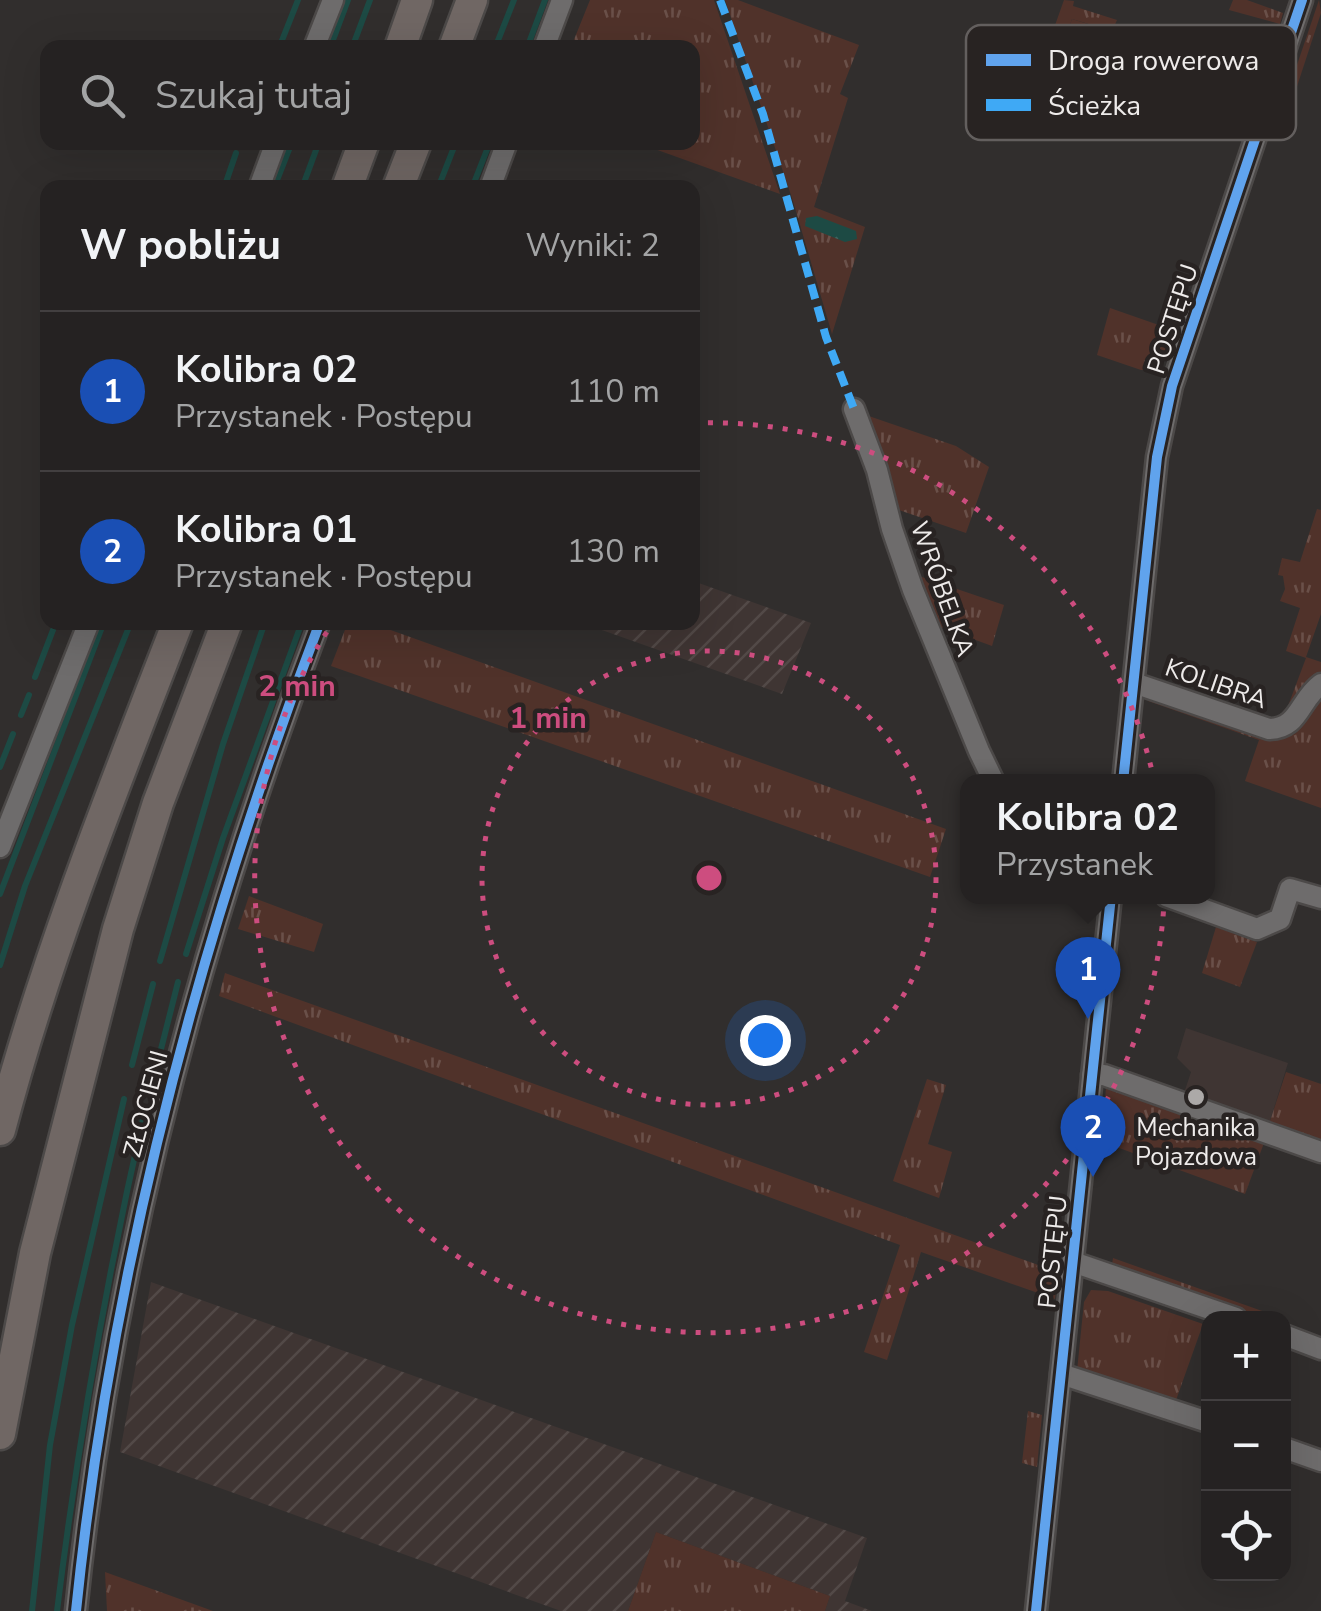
<!DOCTYPE html>
<html lang="pl">
<head>
<meta charset="utf-8">
<style>
	:root { --surface:#252222; --page:#312f2f; --text:#f1f3f6; --muted:#a3a4a5; --line:#423f40; --accent:#1a73e8 }
	body { margin:0; font-family:"Nunito Sans",sans-serif; background:var(--page); color:var(--text) }
	.controls { position:absolute; right:30px; bottom:30px; display:grid; overflow:hidden; border-radius:20px; box-shadow:0 10px 40px #0002 }
	.controls button { width:90px; height:90px; display:grid; place-items:center; padding:0; border:0; border-bottom:2px solid var(--line); background:var(--surface); color:var(--text); font:50px sans-serif }
	.you { position:absolute; left:765px; top:1040px; width:35px; height:35px; margin:-25px; border:8px solid #fff; border-radius:50%; background:#1a73e8; box-shadow:0 0 0 15px #1a73e833 }
	.badge { display:grid; place-items:center; width:65px; height:65px; border-radius:50%; background:var(--accent); color:#fff; font-size:32px; font-weight:700 }
	.pin { position:absolute; translate:-50% -82px; filter:drop-shadow(0 2px 5px #0008) }
	.pin::after { content:''; position:absolute; top:52px; width:35px; height:30px; background:inherit; clip-path:polygon(0 0,100% 0,50% 100%) }
	.popup { position:absolute; left:960px; top:774px; width:255px; height:130px; box-sizing:border-box; display:grid; place-content:center; border-radius:20px; background:var(--surface); filter:drop-shadow(0 2px 8px #0005); font-size:32px; white-space:nowrap; color:var(--muted) }
	.popup b { font-size:38px; color:var(--text) }
	.popup::after { content:''; position:absolute; left:50%; top:100%; margin-left:-20px; border:20px solid transparent; border-top-color:var(--surface) }
	.list { margin:0; padding:0; list-style:none }
	h2 { display:flex; justify-content:space-between; align-items:center; height:130px; margin:0; padding:0 40px; font-size:42px }
	h2 small { font-size:32px; font-weight:400; color:var(--muted) }
	.list li { display:grid; grid-template-columns:65px 1fr auto; gap:30px; align-items:center; box-sizing:border-box; height:160px; padding:0 40px; border-top:2px solid var(--line) }
	.list b { display:block; font-size:38px; white-space:nowrap }
	.list p { margin:0; font-size:32px; white-space:nowrap; color:var(--muted) }
	.list em { font-size:32px; font-style:normal; color:var(--muted) }
	.icon { flex:none; width:55px; height:55px; fill:none; stroke:currentColor; stroke-width:2; stroke-linecap:round; stroke-linejoin:round }
	.map { position:relative; flex:none; width:1321px; height:1611px; overflow:hidden }
	.search { position:absolute; background:var(--surface); box-shadow:0 10px 40px #0002; left:40px; top:40px; width:660px; height:110px; display:flex; align-items:center; gap:25px; box-sizing:border-box; padding:0 35px; border-radius:20px; color:var(--muted); font-size:38px }
	.panel { position:absolute; background:var(--surface); box-shadow:0 10px 40px #0002; left:40px; top:180px; width:660px; height:450px; border-radius:20px }
	.map>svg:first-child { display:block }
	.built { fill:#3f3533 }
	.industrial { fill:url(#industrial-furrows) }
	.grass { fill:url(#grass-tufts) }
	.forest { fill:url(#forest-crowns) }
	.water { fill:url(#water-ripples) }
	.lines { fill:none; stroke-linecap:round; stroke-linejoin:round }
	.stream { stroke:#1d4a44; stroke-width:6 }
	.minor-casing { stroke:#4c4948; stroke-width:25 }
	.highway-casing { stroke:#4c4948; stroke-width:35 }
	.minor { stroke:#6e6c6c; stroke-width:20 }
	.highway { stroke:#706764; stroke-width:30 }
	.quiet { stroke:#3fa9f5; stroke-width:8; stroke-dasharray:15 8; stroke-linecap:butt }
	.cycleway-casing { stroke:#282322; stroke-width:16 }
	.cycleway { stroke:#60a3ed; stroke-width:10 }
	.ring { fill:none; stroke:#cd4d7f; stroke-width:5; stroke-dasharray:5 10 }
	.poi-dot { fill:#aca9a8; stroke:#282322; stroke-width:4 }
	.labels { text-anchor:middle; dominant-baseline:central; stroke-width:9; stroke-linejoin:round; paint-order:stroke }
	.street-label { font-size:25px; fill:#eeebea; stroke:#282322 }
	.poi-label { font-size:25px; fill:#eeebea; stroke:#282322 }
	.key { fill:#282322; stroke:#635f5e; stroke-width:2.5 }
	.key-label { font-size:28px; fill:#eeebea }
	.centre { fill:#cd4d7f; stroke:#282322; stroke-width:5 }
	.ring-label { font-size:30px; text-anchor:middle; font-weight:bold; fill:#cd4d7f; stroke:#282322; stroke-width:9; stroke-linejoin:round; paint-order:stroke }
</style>
</head>
<body>
<div class="map">
<svg width="1321" height="1611" viewBox="0 0 1321 1611">
	<defs>
		<pattern id="industrial-furrows" width="10" height="10" patternUnits="userSpaceOnUse" patternTransform="scale(2.5)"><rect width="10" height="10" fill="#3f3533"/><path d="M-1 1l2-2M0 10L10 0M9 11l2-2" fill="none" stroke="#524947"/></pattern>
		<pattern id="grass-tufts" width="24" height="20" patternUnits="userSpaceOnUse" patternTransform="scale(2.5)"><rect width="24" height="20" fill="#50322a"/><path d="M3 7l-1-3M5 7V3M7 7l1-3M15 17l-1-3M17 17v-4M19 17l1-3" fill="none" stroke="#6a5049"/></pattern>
		<pattern id="forest-crowns" width="20" height="18" patternUnits="userSpaceOnUse" patternTransform="scale(2.5)"><rect width="20" height="18" fill="#50322a"/><path d="M2 6a3 3 0 1 1 6 0M12 15a3 3 0 1 1 6 0" fill="none" stroke="#6a5049"/></pattern>
		<pattern id="water-ripples" width="26" height="14" patternUnits="userSpaceOnUse" patternTransform="scale(2.5)"><rect width="26" height="14" fill="#1d4a44"/><path d="M2 4q2-2 4 0t4 0M15 11q2-2 4 0t4 0" fill="none" stroke="#3e645f"/></pattern>
	</defs>
	<rect width="100%" height="100%" fill="#312e2d"/>
	<polygon class="built" points="1186,1028 1288,1063 1269,1124 1184,1093 1191,1072 1177,1058"/>
	<g class="industrial">
		<polygon points="693,581 811,623 782,694 582,623 692,622"/>
		<polygon points="151,1282 867,1538 845,1601 872,1611 825,1611 830,1596 656,1532 628,1611 561,1611 120,1452"/>
	</g>
	<g class="grass">
		<polygon points="590,0 714,0 780,194 638,143 692,142 692,48 571,47"/>
		<polygon points="725,0 738,0 859,45 840,94 848,98 814,207 865,227 832,334 793,201"/>
		<polygon points="1064,0 1074,1 1073,6 1117,20 1112,31 1072,19 1061,50 1048,45"/>
		<polygon points="1233,0 1247,0 1283,13 1280,24 1229,10"/>
		<polygon points="1319,0 1321,13 1286,120 1279,118"/>
		<polygon points="1032,46 1054,53 1034,107 1016,101 1021,84 1019,77"/>
		<polygon points="1110,308 1173,330 1160,370 1141,370 1097,355"/>
		<polygon points="860,413 956,446 989,467 966,533 893,508"/>
		<polygon points="1317,509 1321,510 1321,614 1306,657 1321,662 1321,674 1307,681 1285,714 1306,658 1286,651 1300,608 1280,601 1285,589 1283,576 1278,575 1282,558 1300,562"/>
		<polygon points="913,574 1004,605 992,646 932,624"/>
		<polygon points="348,622 371,623 946,829 930,877 331,666"/>
		<polygon points="1321,693 1321,808 1245,781 1259,740 1148,701 1148,698 1279,738 1296,733 1308,707"/>
		<polygon points="249,896 323,924 314,952 238,929"/>
		<polygon points="1216,927 1257,942 1240,987 1202,973"/>
		<polygon points="225,973 1058,1272 1055,1299 921,1252 887,1360 864,1352 900,1245 219,996"/>
		<polygon points="1286,1072 1321,1084 1321,1142 1269,1124"/>
		<polygon points="927,1079 946,1085 928,1144 952,1152 939,1198 893,1181"/>
		<polygon points="1106,1089 1120,1090 1264,1143 1245,1194 1100,1141"/>
		<polygon points="1113,1258 1282,1318 1259,1318 1112,1265"/>
		<polygon points="1091,1290 1108,1291 1203,1324 1175,1403 1077,1371 1084,1302"/>
		<polygon points="1028,1411 1042,1415 1037,1467 1022,1463"/>
		<polygon points="656,1532 830,1596 825,1611 628,1611"/>
		<polygon points="105,1572 213,1611 107,1611"/>
	</g>
	<polygon class="forest" points="1072,19 1144,42 1153,40 1140,78 1061,50"/>
	<polygon class="water" points="817,216 856,231 857,239 845,242 805,226 806,218"/>
	<g class="lines">
		<g class="stream">
			<polyline points="279,48 298,0"/>
			<polyline points="330,48 348,0"/>
			<polyline points="352,48 370,0"/>
			<polyline points="495,48 514,0"/>
			<polyline points="527,48 545,0"/>
			<polyline points="224,188 236,153"/>
			<polyline points="274,188 292,142"/>
			<polyline points="302,188 319,142"/>
			<polyline points="438,188 456,142"/>
			<polyline points="472,188 490,142"/>
			<polyline points="35,677 53,630"/>
			<polyline points="21,715 29,695"/>
			<polyline points="0,767 13,734"/>
			<polyline points="0,894 104,622"/>
			<polyline points="186,954 223,838 302,622"/>
			<polyline points="160,961 223,744 265,622"/>
			<polyline points="0,965 25,886 131,622"/>
			<polyline points="132,1065 153,984"/>
			<polyline points="157,1065 178,982"/>
			<polyline points="32,1611 50,1445 72,1325 124,1099"/>
			<path d="M57,1611C78,1442 107,1275 145,1110"/>
		</g>
		<defs>
			<g id="minor">
				<polyline points="314,48 333,0"/>
				<polyline points="544,48 562,0"/>
				<polyline points="259,188 276,142"/>
				<polyline points="490,188 507,142"/>
				<polyline points="854,409 877,470 892,529 913,590 979,751 994,782"/>
				<path d="M1134,683L1269,729C1299,729 1299,700 1321,684"/>
				<polyline points="1123,782 1157,457 1172,386 1302,0"/>
				<polyline points="0,847 89,622"/>
				<polyline points="1166,896 1257,929 1280,919 1290,889 1321,898"/>
				<polyline points="1092,1075 1104,1075 1321,1152"/>
				<polyline points="1073,1262 1236,1318"/>
				<polyline points="1284,1335 1321,1349"/>
				<polyline points="1061,1374 1208,1422"/>
				<polyline points="1284,1448 1321,1461"/>
				<path d="M76,1611C111,1271 198,941 320,622"/>
				<polyline points="1036,1611 1111,896"/>
			</g>
			<g id="highway">
				<polyline points="400,48 417,0"/>
				<polyline points="454,48 472,0"/>
				<polyline points="347,188 364,142"/>
				<polyline points="398,188 416,142"/>
				<path d="M0,1130C46,956 113,789 178,622"/>
				<polyline points="0,1434 35,1253 118,929 158,803 227,622"/>
			</g>
		</defs>
		<use href="#minor" class="minor-casing"/>
		<use href="#highway" class="highway-casing"/>
		<use href="#minor" class="minor"/>
		<use href="#highway" class="highway"/>
		<polyline class="quiet" points="720,0 763,114 826,337 854,409"/>
		<defs>
			<g id="cycleway">
				<polyline points="1123,782 1157,457 1172,386 1302,0"/>
				<path d="M76,1611C111,1271 198,941 320,622"/>
				<polyline points="1036,1611 1111,896"/>
			</g>
		</defs>
		<use href="#cycleway" class="cycleway-casing"/>
		<use href="#cycleway" class="cycleway"/>
	</g>
	<g class="ring">
		<circle cx="709" cy="878" r="227"/>
		<path d="M693 423A455 455 0 1 1 332 624"/>
	</g>
	<circle class="poi-dot" cx="1196" cy="1097" r="10"/>
	<g class="labels">
		<g class="street-label">
			<text transform="translate(1173 319) rotate(-72)">POSTĘPU</text>
			<text transform="translate(942 589) rotate(70)">WRÓBELKA</text>
			<text transform="translate(1216 684) rotate(19)">KOLIBRA</text>
			<text transform="translate(146 1104) rotate(-75)">ZŁOCIENI</text>
			<text transform="translate(1053 1252) rotate(-84)">POSTĘPU</text>
		</g>
		<g class="poi-label">
			<text x="1196" y="1128">Mechanika<tspan x="1196" dy="29">Pojazdowa</tspan></text>
		</g>
	</g>
	<rect x="966" y="25" width="330" height="115" rx="15" class="key"/>
	<rect x="986" y="54" width="45" height="12" fill="#60a3ed"/>
	<rect x="986" y="99" width="45" height="12" fill="#3fa9f5"/>
	<g class="key-label">
		<text x="1048" y="70">Droga rowerowa</text>
		<text x="1048" y="115">Ścieżka</text>
	</g>
	<circle cx="709" cy="878" r="15" class="centre"/>
	<g class="ring-label">
		<text x="297" y="696">2 min</text>
		<text x="548" y="728">1 min</text>
	</g>
</svg>
<div class="controls">
<button>+</button>
<button>−</button>
<button><svg class="icon" aria-label="locate" viewBox="0 0 24 24"><circle cx="12" cy="12" r="6"/><path d="M12 2v4M12 18v4M2 12h4M18 12h4"/></svg></button>
</div>
<div class="you"></div>
<div class="pin badge" style="left:1088px;top:1019px;background:#1a4fb4">1</div>
<div class="popup"><b>Kolibra 02</b>Przystanek</div>
<div class="pin badge" style="left:1093px;top:1177px;background:#1a4fb4">2</div>
<div class="search"><svg class="icon" aria-label="search" viewBox="0 0 24 24"><circle cx="10" cy="10" r="6"/><path d="M15 15l6 6"/></svg>Szukaj tutaj</div>
<section class="panel">
<h2>W pobliżu<small>Wyniki: 2</small></h2>
<ul class="list">
<li><span class="badge" style="background:#1a4fb4">1</span><div><b>Kolibra 02</b><p>Przystanek · Postępu</p></div><em>110 m</em></li>
<li><span class="badge" style="background:#1a4fb4">2</span><div><b>Kolibra 01</b><p>Przystanek · Postępu</p></div><em>130 m</em></li>
</ul>
</section>
</div>
</body>
</html>
